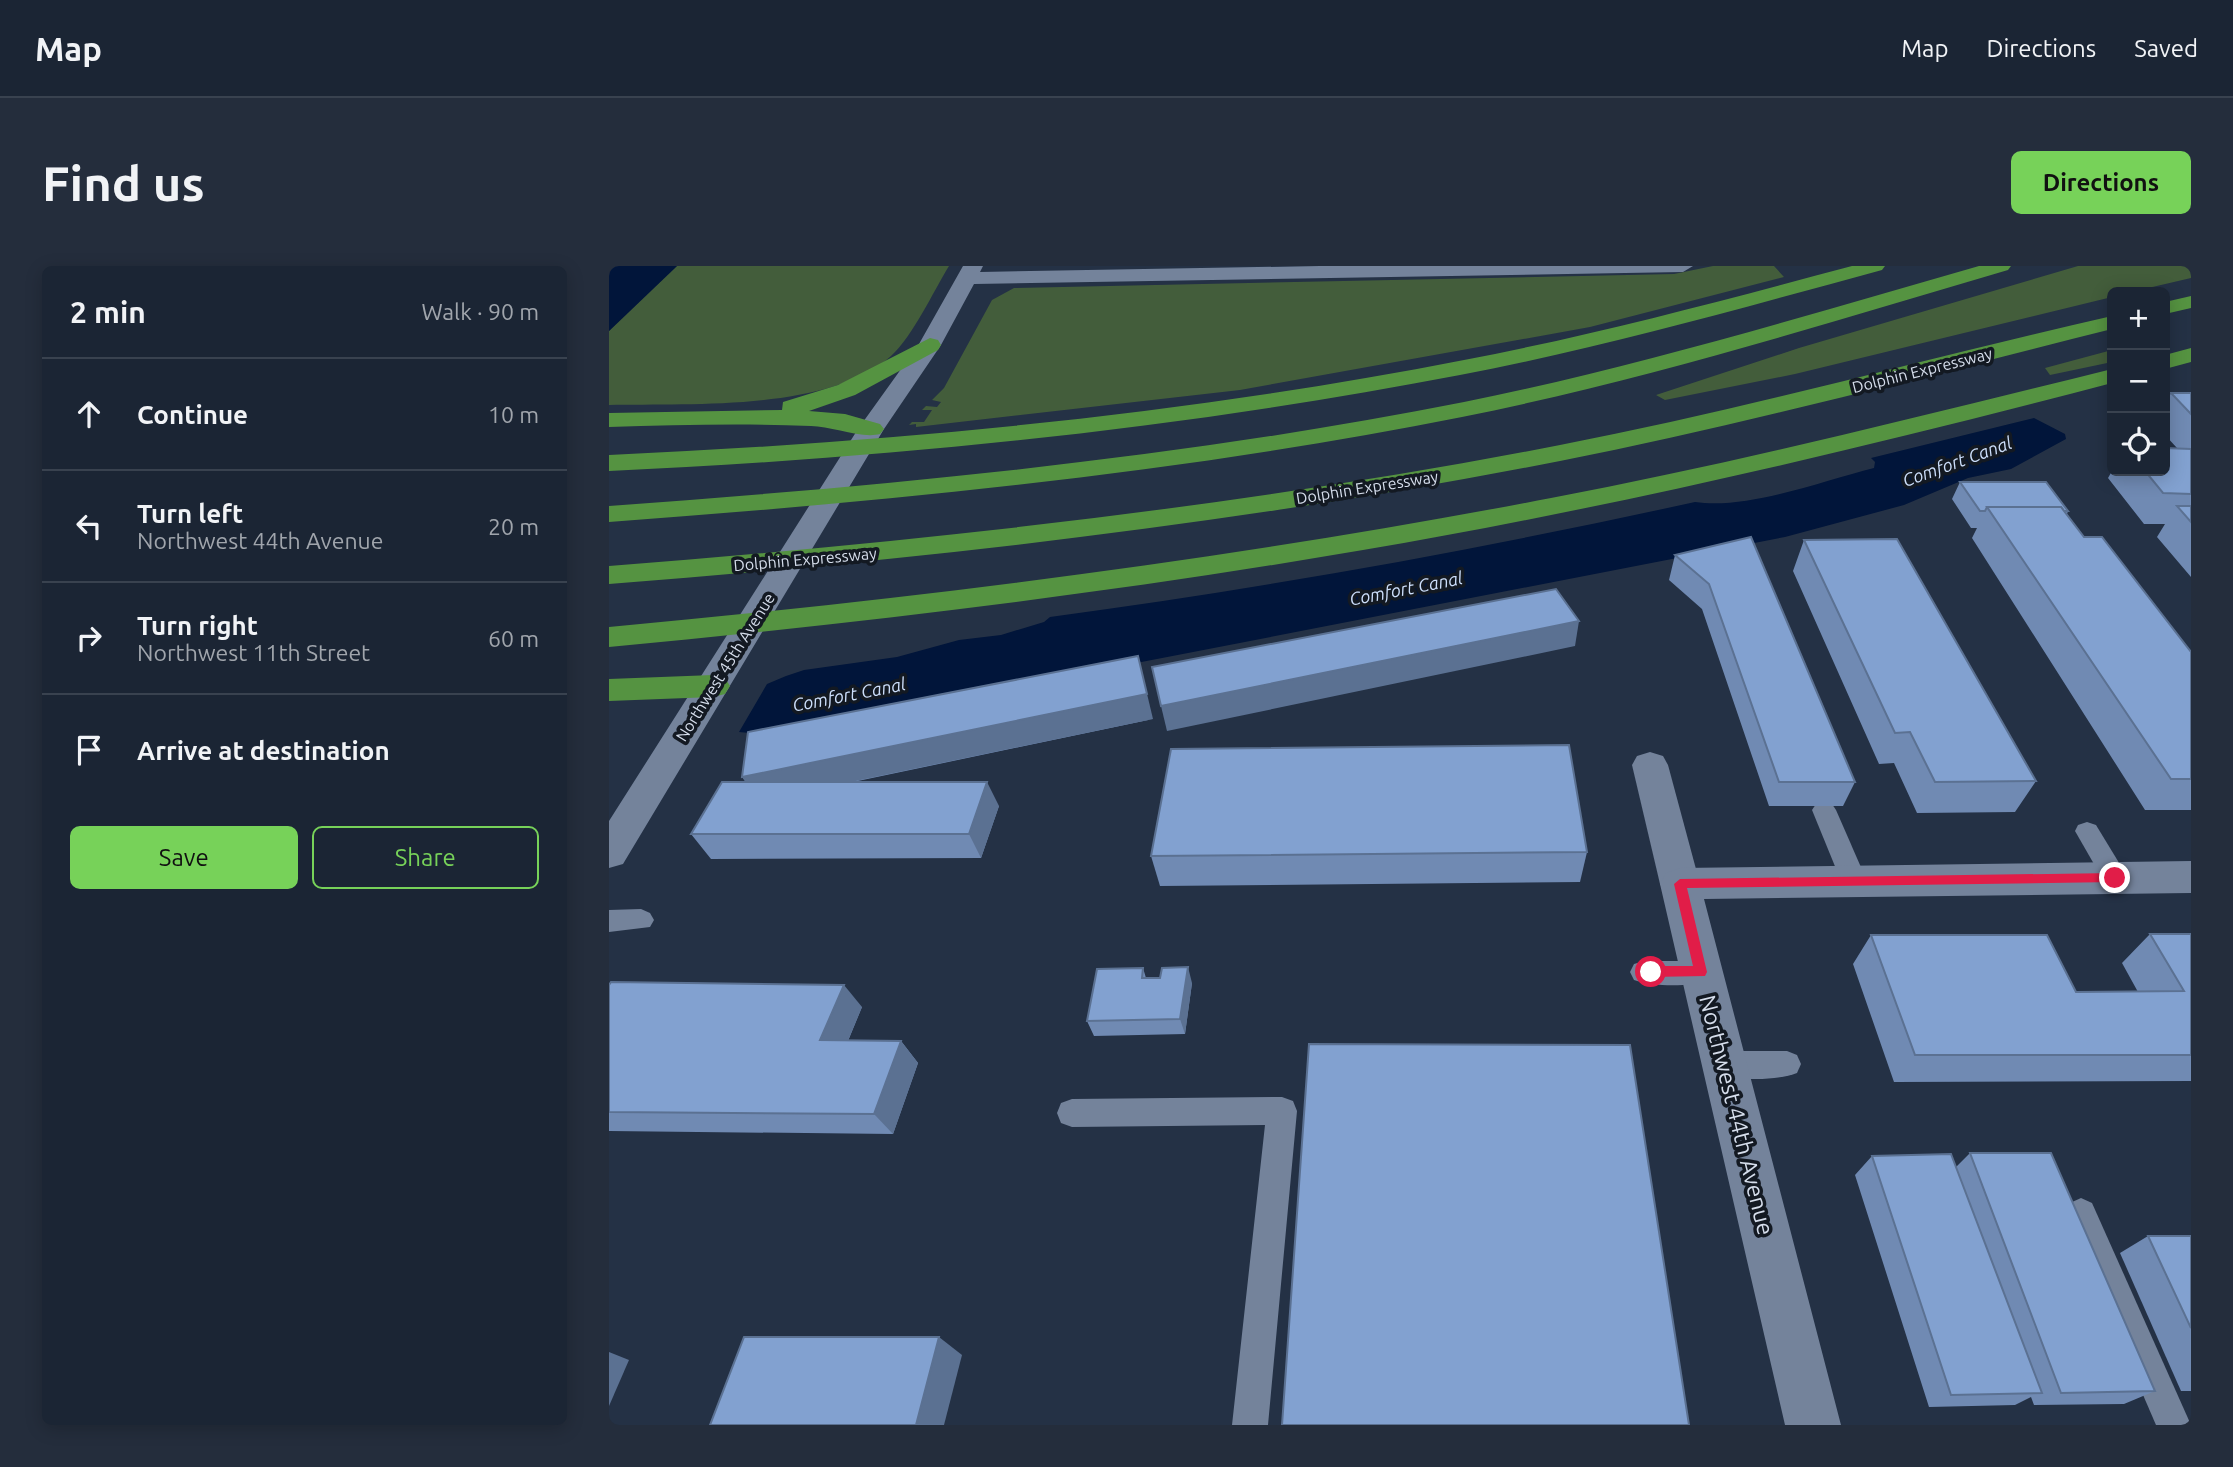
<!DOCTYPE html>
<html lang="en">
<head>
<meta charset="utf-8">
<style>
	:root { --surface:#1b2534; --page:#242d3c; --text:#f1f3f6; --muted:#a0a5ac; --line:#39424f; --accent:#77d259 }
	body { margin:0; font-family:Ubuntu,sans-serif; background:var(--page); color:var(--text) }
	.controls { position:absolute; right:21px; top:21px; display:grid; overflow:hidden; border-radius:10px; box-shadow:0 4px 18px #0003 }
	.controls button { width:63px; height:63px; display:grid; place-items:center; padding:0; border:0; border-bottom:2px solid var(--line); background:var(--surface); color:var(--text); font:35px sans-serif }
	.stop { position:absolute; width:21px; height:21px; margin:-16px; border:5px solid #e11d48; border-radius:50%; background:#fff }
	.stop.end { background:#e11d48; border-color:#fff; box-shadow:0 2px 7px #0008 }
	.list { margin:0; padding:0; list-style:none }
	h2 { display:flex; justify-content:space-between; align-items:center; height:91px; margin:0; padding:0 28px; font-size:30px }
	h2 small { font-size:23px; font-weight:400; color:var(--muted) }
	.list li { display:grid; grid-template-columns:46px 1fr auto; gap:21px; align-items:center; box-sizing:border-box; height:112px; padding:0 28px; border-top:2px solid var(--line) }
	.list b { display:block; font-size:26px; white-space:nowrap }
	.list p { margin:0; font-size:23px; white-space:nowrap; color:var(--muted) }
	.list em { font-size:23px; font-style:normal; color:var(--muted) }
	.actions { display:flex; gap:14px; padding:21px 28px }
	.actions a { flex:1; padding:16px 0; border:2px solid var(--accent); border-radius:10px; text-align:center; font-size:24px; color:var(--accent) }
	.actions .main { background:var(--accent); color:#111 }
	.icon { flex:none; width:38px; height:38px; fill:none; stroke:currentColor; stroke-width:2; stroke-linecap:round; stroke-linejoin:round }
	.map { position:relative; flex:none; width:1582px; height:1159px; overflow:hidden; border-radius:10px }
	header { display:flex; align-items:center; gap:42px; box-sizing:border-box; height:98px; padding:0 35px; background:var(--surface); border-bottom:2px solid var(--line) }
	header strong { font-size:33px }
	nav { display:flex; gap:38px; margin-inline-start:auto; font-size:24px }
	.intro { display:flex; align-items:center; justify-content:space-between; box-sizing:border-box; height:168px; padding:0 42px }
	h1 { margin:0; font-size:49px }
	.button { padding:18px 32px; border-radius:10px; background:var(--accent); color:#111; font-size:24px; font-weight:700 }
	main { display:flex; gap:42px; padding:0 42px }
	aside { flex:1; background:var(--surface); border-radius:10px; box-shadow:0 4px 18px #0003 }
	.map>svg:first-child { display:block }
	.green { fill:#435d3b }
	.water { fill:#01153a }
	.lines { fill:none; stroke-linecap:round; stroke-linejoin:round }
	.service { fill:#74839b; fill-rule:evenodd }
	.minor { fill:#74839b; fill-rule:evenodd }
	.tertiary { fill:#74839b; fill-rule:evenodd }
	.motorway { fill:#559341; fill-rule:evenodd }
	.wall { fill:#708ab3 }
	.shaded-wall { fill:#5b7192 }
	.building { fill:#82a1d0; stroke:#5b7192; stroke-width:2 }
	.route { fill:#e11d48 }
	.labels { text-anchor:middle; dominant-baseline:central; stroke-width:7; stroke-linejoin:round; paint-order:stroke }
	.far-street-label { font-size:16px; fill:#d5ddeb; stroke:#131922 }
	.far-water-label { font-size:18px; font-style:italic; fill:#ccdefa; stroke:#131922 }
	.near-street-label { font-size:23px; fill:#d5ddeb; stroke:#131922 }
</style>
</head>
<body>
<header>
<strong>Map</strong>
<nav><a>Map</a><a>Directions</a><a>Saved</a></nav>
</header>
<div class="intro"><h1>Find us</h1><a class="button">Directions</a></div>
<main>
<aside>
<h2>2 min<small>Walk · 90 m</small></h2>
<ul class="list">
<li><svg class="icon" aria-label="ahead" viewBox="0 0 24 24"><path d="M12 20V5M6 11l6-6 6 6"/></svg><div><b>Continue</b></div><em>10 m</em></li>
<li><svg class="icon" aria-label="left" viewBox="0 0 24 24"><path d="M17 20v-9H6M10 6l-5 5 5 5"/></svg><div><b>Turn left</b><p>Northwest 44th Avenue</p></div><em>20 m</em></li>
<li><svg class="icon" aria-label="right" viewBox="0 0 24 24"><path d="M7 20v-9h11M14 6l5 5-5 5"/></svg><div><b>Turn right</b><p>Northwest 11th Street</p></div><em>60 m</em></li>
<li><svg class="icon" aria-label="arrive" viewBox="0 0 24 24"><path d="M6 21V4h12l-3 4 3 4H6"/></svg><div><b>Arrive at destination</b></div></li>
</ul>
<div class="actions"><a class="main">Save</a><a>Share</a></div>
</aside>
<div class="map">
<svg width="1582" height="1159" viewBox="0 0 1582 1159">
	<rect width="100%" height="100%" fill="#243145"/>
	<g class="green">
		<path d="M68,0H340C324,26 304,70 282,90C219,146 80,137 0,139V65Z"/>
		<polygon points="1104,0 1165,0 1175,11 981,61 631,124 307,161 307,158 300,159 303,156 315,156 323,144 313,144 317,140 328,141 332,136 323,134 335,122 383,34 405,22 1065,8"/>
		<polygon points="1469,0 1582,0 1582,12 1522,26 1503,26 1503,31 1186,108 1056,134 1047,129 1190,82"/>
		<polygon points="1503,84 1503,96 1441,109 1436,102"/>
	</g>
	<g class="water">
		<polygon points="0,0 68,0 0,65"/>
		<path d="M1425,152L1456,168L1457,173L1402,203L1359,212L1295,239L1176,271L275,446L152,468L130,466L158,418L177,410L195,404L288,391L350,374L392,369L435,356L441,351C658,322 872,283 1086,236C1138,244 1213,215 1265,202L1266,196L1262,192Z"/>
	</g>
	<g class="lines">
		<g class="service">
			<polygon points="1215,535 1223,538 1227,544 1258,615 1254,622 1245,625 1236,622 1232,615 1203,544 1207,538"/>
			<polygon points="1478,556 1487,559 1515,605 1519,612 1515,619 1506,622 1497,619 1466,565 1469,559"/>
			<polygon points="32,643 41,647 45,654 41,661 0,666 0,644"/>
			<path d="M1035,695H1092L1102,698L1106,706L1102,714C1081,721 1046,721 1025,714L1021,706L1025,698Z"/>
			<path d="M1116,785H1178L1188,789L1192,798L1188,807C1167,815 1127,815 1106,807L1102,798L1106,789Z"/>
			<polygon points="673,831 684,835 688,845 659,1159 623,1159 656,859 463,861 452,857 448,847 452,837 463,833"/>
			<polygon points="1472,932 1483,937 1582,1159 1547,1159 1456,948 1461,937"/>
		</g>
		<polygon class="minor" points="1041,486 1054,490 1059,499 1091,618 1085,629 1071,634 1057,629 1051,618 1023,499 1028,490"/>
		<g class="tertiary">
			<polygon points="354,0 374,0 371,6 711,0 1084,0 1074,6 365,18 332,79 275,163 14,598 0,602 0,555 249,163 310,78"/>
			<polygon points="1582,595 1582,627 1095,633 1232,1159 1176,1159 1051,618 1057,607 1071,602"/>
		</g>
		<g class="motorway">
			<path d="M1243,0H1276L1273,4C1133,42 993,82 851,109C570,163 286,192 0,205V189C287,176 573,149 855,94C986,69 1115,34 1243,0Z"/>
			<path d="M1370,0H1402L1399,4C1218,57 1038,114 853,151C571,207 286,235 0,256V240C287,219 573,192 855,136C1029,101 1199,49 1370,0Z"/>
			<polygon points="1582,30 1582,42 1556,48 1556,36"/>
			<path d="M1503,50V63C1320,109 1137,158 951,195C637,257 319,293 0,318V300C319,275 637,240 951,179C1137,143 1319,92 1503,50Z"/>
			<path d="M321,72L329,74L332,79L329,84L246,129L200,145L236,148L271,158L275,163L271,168C253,173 222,160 202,160C134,157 67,159 0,161V147L173,144L174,136L229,119Z"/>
			<polygon points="1582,82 1582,96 1556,103 1556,89"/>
			<path d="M1503,103V117C1256,182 1006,241 754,284C504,327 253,357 0,381V361C316,332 630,292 942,232C1131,196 1317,149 1503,103Z"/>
			<polygon points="104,409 116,412 121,420 116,428 104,431 0,435 0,413"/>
		</g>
	</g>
	<g class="wall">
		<polygon points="1562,127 1582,127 1582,311 1548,271 1556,258 1535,258 1499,212 1503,205 1556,205 1568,182 1556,169 1556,138"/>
		<polygon points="1351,216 1459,245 1458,248 1475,271 1582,386 1582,544 1536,544 1363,272 1368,262 1362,262 1343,233"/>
		<polygon points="1142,271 1246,516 1234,540 1160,540 1093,343 1060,314 1066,289"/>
		<polygon points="1195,274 1427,515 1406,546 1308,547 1285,497 1270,498 1184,305"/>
		<polygon points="544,453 244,516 390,540 372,592 102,593 82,568 137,516 133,511"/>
		<polygon points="978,586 971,616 551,620 542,590"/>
		<polygon points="1541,668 1582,668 1582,815 1285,816 1244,698 1262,669 1467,726 1529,726 1513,697"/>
		<polygon points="534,702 537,712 583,717 576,768 485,770 478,755"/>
		<polygon points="0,719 253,741 239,775 292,775 309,797 284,868 0,865"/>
		<polygon points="1361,887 1546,1125 1515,1138 1425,1139 1422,1131 1406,1139 1320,1141 1246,909 1263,890 1347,901"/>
		<polygon points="1539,970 1582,970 1582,1125 1572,1125 1511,987"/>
	</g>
	<g class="shaded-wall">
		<polygon points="970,355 966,380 558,465 552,440"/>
		<polygon points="529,390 544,453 150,535 133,511"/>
		<polygon points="378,516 390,540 372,592 360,568"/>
		<polygon points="579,701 583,717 576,768 571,753"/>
		<polygon points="235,719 253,741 230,796 211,774"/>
		<polygon points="292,775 309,797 284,868 265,848"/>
		<polygon points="330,1071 353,1089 335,1159 307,1159"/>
		<polygon points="0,1086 20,1094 0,1140"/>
	</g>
	<g class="building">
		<polygon points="1562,127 1582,127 1582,148"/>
		<polygon points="1556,182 1582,183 1582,228 1554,227 1536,205 1556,205"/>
		<polygon points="1351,216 1437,216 1459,245 1455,245 1452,241 1378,241 1376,245 1371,245"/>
		<polygon points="1568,240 1582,240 1582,256"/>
		<polygon points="1378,241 1452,241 1475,271 1493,271 1582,386 1582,513 1562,513"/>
		<polygon points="1142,271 1246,516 1170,516 1100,318 1066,289"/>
		<polygon points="1288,273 1427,515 1326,516 1301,466 1286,467 1195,274"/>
		<polygon points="947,323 970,355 552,440 543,401"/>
		<polygon points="529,390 538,428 133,511 139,466"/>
		<polygon points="960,479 978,586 542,590 562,483"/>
		<polygon points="113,516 378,516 360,568 82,568"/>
		<polygon points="1541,668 1582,668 1582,789 1306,789 1262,669 1438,669 1467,726 1575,725"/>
		<polygon points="579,701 571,753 478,755 488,703 534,702 533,712 551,712 553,702"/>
		<polygon points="2,716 235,719 211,774 292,775 265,848 0,846 0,719"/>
		<polygon points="700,778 1021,779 1080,1159 673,1159"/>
		<polygon points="1361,887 1442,887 1546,1125 1452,1127"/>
		<polygon points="1342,888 1433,1127 1342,1129 1263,890"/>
		<polygon points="1539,970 1582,970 1582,1062"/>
		<polygon points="135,1071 330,1071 307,1159 101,1159"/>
	</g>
	<polygon class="route" points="1506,607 1511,612 1506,616 1078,622 1098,706 1096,710 1042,711 1036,706 1042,700 1084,700 1065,618 1071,613"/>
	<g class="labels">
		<g class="far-street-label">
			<text transform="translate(1313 104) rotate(-14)">Dolphin Expressway</text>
			<text transform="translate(758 221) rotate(-9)">Dolphin Expressway</text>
			<text transform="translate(196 293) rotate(-5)">Dolphin Expressway</text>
			<text transform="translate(116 401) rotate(-58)">Northwest 45th Avenue</text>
		</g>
		<g class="far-water-label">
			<text transform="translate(1348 195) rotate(-20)">Comfort Canal</text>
			<text transform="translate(797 322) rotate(-11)">Comfort Canal</text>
			<text transform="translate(240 428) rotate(-11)">Comfort Canal</text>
		</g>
		<g class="near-street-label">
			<text transform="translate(1128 849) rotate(76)">Northwest 44th Avenue</text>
		</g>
	</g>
</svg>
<div class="controls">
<button>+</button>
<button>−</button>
<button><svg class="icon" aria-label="locate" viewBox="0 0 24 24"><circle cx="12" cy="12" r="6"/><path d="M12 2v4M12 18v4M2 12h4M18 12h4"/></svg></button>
</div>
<div class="stop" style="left:1042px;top:706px"></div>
<div class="stop end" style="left:1506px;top:612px"></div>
</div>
</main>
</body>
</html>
